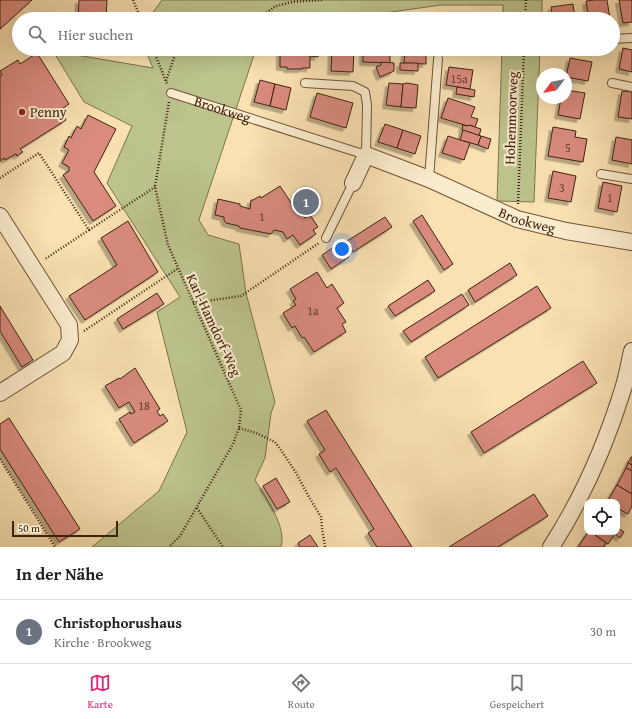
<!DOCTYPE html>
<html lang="de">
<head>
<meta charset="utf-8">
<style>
	:root { --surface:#fff; --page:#f2f2f2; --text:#202124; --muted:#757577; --line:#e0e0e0; --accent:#db2777 }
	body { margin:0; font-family:"Gentium Book Plus",serif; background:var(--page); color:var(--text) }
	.controls { position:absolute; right:12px; bottom:12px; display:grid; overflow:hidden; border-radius:8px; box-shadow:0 4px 16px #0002 }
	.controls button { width:36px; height:36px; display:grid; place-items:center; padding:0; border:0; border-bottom:1px solid var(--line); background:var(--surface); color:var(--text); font:20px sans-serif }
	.compass { position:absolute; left:536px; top:68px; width:36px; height:36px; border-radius:50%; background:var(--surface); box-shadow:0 4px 16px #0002; rotate:238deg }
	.scale { position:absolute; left:12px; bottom:10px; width:106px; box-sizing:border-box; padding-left:4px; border:2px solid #402211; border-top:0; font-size:11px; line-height:14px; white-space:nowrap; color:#402211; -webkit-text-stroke:3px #fbeccd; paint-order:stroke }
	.you { position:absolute; left:342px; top:249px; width:14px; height:14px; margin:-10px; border:3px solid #fff; border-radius:50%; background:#1a73e8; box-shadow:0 0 0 6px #1a73e833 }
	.badge { display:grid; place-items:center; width:26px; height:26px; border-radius:50%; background:var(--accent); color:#fff; font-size:13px; font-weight:700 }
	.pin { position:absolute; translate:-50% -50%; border:2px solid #fff; box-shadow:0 1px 4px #0006 }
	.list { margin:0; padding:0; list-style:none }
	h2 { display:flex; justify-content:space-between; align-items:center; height:52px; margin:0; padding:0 16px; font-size:17px }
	h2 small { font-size:13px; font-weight:400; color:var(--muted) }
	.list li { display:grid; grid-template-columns:26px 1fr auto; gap:12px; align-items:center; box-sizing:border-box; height:64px; padding:0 16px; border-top:1px solid var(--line) }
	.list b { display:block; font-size:15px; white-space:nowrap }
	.list p { margin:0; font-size:13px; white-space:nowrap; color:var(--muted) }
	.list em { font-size:13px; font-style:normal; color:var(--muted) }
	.icon { flex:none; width:22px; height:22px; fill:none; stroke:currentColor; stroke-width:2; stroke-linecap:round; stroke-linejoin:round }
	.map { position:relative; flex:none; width:632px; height:547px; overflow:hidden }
	.search { position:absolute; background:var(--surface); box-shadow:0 4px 16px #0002; left:12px; right:12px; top:12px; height:44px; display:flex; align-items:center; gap:10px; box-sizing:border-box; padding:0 14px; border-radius:22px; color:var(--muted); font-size:15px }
	.sheet { height:116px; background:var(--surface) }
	nav { display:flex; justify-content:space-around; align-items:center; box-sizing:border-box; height:56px; border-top:1px solid var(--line); background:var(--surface); font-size:11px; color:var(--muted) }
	nav a { display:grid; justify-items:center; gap:2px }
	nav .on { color:var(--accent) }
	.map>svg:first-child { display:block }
	.green { fill:#bcc38d; stroke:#7e724f }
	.building { fill:#d98b7e; stroke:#402211; filter:url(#shadow) }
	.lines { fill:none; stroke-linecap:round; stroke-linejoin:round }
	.service-casing { stroke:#6e5239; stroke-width:10 }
	.minor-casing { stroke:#6e5239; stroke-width:18 }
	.path { stroke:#402211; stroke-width:2.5; stroke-dasharray:1 2; stroke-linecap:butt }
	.service { stroke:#fbeccd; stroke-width:8 }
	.minor { stroke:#fbeccd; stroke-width:16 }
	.poi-dot { fill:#8f2418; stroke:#fbeccd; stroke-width:1.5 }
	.labels { text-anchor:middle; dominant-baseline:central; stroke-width:4; stroke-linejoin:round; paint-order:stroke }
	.number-label { font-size:12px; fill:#663c2c }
	.street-label { font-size:14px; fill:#402211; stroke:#fbeccd }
	.poi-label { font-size:14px; fill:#402211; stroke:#fbeccd; text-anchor:start }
</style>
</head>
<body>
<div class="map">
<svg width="632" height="547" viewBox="0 0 632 547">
	<defs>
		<filter id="shadow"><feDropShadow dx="-3.5" dy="3.5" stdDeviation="0" flood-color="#0004"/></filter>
	</defs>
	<rect width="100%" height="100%" fill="#f9e1b2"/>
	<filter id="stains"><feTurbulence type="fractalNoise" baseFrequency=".005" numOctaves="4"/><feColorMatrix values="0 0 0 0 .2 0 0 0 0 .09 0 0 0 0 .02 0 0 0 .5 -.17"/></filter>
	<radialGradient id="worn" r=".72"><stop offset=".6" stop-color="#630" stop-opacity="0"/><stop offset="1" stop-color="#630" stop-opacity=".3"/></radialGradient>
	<g class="green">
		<polygon points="162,0 542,0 542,19 503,19 503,5 441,5 342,19 148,19"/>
		<path d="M145,49H256L199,220L208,235L239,244L246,293L275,402L271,413L265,458L255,480C265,497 287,526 281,547H92L159,491L187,432L157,312L180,297L107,183L132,126L84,102L53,51L153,68Z"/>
		<polygon points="502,49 540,49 534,202 497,201"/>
	</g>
	<g class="building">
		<polygon points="0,0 32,0 0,29"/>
		<polygon points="79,0 107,0 106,19 78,19"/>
		<polygon points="594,0 607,0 610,19 589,19 586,1"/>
		<polygon points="619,0 632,0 632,22 623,23"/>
		<polygon points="573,4 575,19 553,19 551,7"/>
		<polygon points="623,48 632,50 632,72 619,69"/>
		<polygon points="280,49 310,49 310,68 302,68 302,69 287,69 287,67 280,67"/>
		<polygon points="310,49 318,49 318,57 310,56"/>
		<polygon points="332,49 354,49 353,72 331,71"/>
		<polygon points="363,49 390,49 390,63 363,62"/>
		<polygon points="405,49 426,49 426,64 404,63"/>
		<polygon points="37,53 69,104 60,110 66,120 20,149 23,152 17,156 16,154 5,160 4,158 0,161 0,76 2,75 0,71 18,60 20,64"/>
		<polygon points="570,58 592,62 588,81 566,77"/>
		<polygon points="381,62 394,63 394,71 380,77 376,67 381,65"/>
		<polygon points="400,63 418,63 418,71 400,70"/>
		<polygon points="449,67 473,70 470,89 446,85"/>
		<polygon points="260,80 275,84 270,106 254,102"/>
		<polygon points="389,83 403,84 401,107 386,105"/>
		<polygon points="407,83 418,85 416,108 401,107 403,84"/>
		<polygon points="275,84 291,88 286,110 270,106"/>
		<polygon points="457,87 475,90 474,97 456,94"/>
		<polygon points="566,90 585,93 580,119 558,115 561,98 566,98"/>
		<polygon points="622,91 632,92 632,119 618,117"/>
		<polygon points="317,93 353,103 346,128 310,117"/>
		<polygon points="448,98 475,107 471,117 478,119 475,127 469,125 468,126 441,118"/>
		<polygon points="88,115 116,129 94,172 116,206 93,221 63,175 69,171 69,167 62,163 69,150 64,147 69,136 71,138 77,126 81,129"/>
		<polygon points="385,124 403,130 397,148 378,142"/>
		<polygon points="463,125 468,126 469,125 481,129 479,136 462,130"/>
		<polygon points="553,127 576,131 575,137 587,139 583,162 548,156"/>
		<polygon points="403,130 421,136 415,154 397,148"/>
		<polygon points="463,130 481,136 478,145 460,140"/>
		<polygon points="448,136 470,143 464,160 442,153"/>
		<polygon points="481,136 491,139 488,149 478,145"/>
		<polygon points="616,137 632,140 632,164 612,160"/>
		<polygon points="553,171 576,176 571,202 548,198"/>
		<polygon points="603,182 622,186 617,212 598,208"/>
		<polygon points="280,186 292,204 291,205 293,208 297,205 305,218 310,215 318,227 313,230 316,234 300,245 293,235 287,239 283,232 274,230 271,234 240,228 239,226 226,223 224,220 224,217 215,215 218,199 240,204 240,206 250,209 251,200 253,200 260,196 261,198"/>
		<polygon points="422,215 453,264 444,270 413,221"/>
		<polygon points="385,217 392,227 353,252 347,241"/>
		<polygon points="128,221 158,272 85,320 69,296 117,265 101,238"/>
		<polygon points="340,243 349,257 331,269 322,255"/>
		<polygon points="510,263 517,275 475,302 468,290"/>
		<polygon points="317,272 327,288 332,284 344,303 337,308 346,322 342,324 346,332 314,352 304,337 302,338 295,326 292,328 283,313 296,305 293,301 296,299 290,289"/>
		<polygon points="428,280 435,291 395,316 388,306"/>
		<polygon points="537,286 551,308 438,378 425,357"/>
		<polygon points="157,293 164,304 123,329 117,319"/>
		<polygon points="462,294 469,305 411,342 403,331"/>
		<polygon points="0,306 33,360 22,367 0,331"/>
		<polygon points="583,361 597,383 484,453 471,432"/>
		<polygon points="135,368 160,409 157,411 160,416 163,414 168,421 134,443 119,419 130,412 131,414 135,412 129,402 119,408 105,386 119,378 120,379"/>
		<polygon points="326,410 412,547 377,547 368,533 374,529 336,468 330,472 319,454 325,450 307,421"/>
		<polygon points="9,418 80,529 59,542 0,449 0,424"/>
		<polygon points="631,457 632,457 632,465 628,463"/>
		<polygon points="628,463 632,465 632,471 626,468"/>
		<polygon points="626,468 632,471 632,494 617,485"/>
		<polygon points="276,478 290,502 277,509 263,486"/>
		<polygon points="617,485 632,494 632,506 628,514 617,508 617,502 607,502"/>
		<polygon points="534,494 548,516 498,547 449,547"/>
		<polygon points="617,527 624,532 620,538 615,534 608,544 591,532 617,532"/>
		<polygon points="588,532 591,532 606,543 604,546 605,547 578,547"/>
		<polygon points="310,535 318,547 300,547 298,543"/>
	</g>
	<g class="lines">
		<defs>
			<g id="service">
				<polyline points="613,39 632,38"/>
				<polyline points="612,83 632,87"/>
				<path id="s1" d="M171,93L366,155L367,105L365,92L353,86L305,83"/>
				<polyline points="601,174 632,179"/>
				<polyline points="429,179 438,59"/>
				<polyline points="326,238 353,183"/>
			</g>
			<g id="minor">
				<path id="s2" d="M353,183L366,155L429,179L517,219L566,231L632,242"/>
				<polyline points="0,216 69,325 70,340 63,353 0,393"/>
				<path d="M551,547C582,499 606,444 623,389C627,377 629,364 632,351"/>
			</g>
		</defs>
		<use href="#service" class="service-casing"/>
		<use href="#minor" class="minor-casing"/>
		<g class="path">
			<polyline points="133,0 141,19"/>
			<polyline points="253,19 263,15 276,6 292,2 322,0"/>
			<polyline points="525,19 526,0"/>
			<polyline points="153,49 167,84"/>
			<polyline points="166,81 177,49"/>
			<polyline points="169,102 155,187 168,245 241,410 239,428 233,444 180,536 169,547"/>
			<polyline points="0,178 39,153 89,230 45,259"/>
			<polyline points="518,204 524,49"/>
			<polyline points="89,230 155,187"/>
			<polyline points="193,303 241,296 319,243"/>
			<polyline points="84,331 177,269"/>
			<polyline points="239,428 256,433 275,442 281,450 295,471 309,497 321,517 322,528 325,547"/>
			<polyline points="0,459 55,547"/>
			<polyline points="197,508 223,547"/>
		</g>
		<use href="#service" class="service"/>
		<use href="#minor" class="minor"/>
	</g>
	<circle class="poi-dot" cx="22" cy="112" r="4"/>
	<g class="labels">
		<g class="number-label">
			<text x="459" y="78">15a</text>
			<text x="568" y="147">5</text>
			<text x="562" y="187">3</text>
			<text x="610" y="197">1</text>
			<text x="262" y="216">1</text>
			<text x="313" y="310">1a</text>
			<text x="144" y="405">18</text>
		</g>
		<g class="street-label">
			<text stroke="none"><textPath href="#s1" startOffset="54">Brookweg</textPath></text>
			<text transform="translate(511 118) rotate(-88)">Hohenmoorweg</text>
			<text stroke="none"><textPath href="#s2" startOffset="205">Brookweg</textPath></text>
			<text transform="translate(214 325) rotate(65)">Karl-Hamdorf-Weg</text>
		</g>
		<g class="poi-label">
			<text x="30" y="112">Penny</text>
		</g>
	</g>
	<rect width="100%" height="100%" filter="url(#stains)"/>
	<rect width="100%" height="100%" fill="url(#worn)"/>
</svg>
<div class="controls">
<button><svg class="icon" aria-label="locate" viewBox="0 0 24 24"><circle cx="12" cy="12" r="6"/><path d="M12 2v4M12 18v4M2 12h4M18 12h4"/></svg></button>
</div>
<svg class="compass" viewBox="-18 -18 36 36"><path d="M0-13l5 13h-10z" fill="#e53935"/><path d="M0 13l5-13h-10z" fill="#757577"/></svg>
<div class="scale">50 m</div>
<div class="you"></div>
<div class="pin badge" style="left:306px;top:202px;background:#6b7280">1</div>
<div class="search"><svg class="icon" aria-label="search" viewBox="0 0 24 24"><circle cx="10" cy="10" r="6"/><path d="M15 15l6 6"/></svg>Hier suchen</div>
</div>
<section class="sheet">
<h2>In der Nähe<small></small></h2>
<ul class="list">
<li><span class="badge" style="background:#6b7280">1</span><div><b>Christophorushaus</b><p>Kirche · Brookweg</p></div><em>30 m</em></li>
</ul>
</section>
<nav>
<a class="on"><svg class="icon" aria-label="map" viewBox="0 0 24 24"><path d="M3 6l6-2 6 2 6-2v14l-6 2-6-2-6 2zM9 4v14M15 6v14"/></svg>Karte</a>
<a><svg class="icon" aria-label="directions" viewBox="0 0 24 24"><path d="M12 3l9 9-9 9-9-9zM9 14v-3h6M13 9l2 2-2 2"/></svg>Route</a>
<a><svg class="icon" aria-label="saved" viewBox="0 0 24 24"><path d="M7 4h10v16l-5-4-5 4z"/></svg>Gespeichert</a>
</nav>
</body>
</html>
